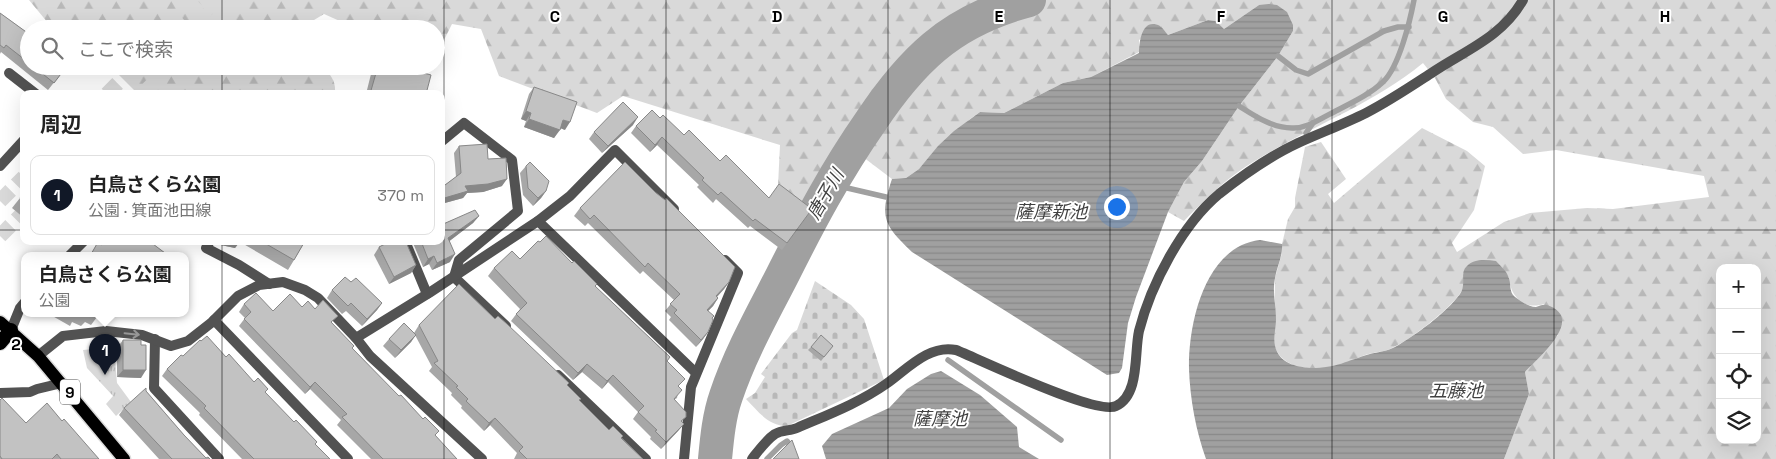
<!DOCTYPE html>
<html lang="ja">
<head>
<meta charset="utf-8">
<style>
	:root { --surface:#fff; --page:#f2f2f2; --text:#222; --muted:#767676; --line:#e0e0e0; --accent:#111827 }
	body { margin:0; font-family:"Space Grotesk","Noto Sans JP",sans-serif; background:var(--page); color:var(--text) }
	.controls { position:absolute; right:15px; bottom:15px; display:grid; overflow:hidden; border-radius:10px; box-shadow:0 5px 20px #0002 }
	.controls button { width:45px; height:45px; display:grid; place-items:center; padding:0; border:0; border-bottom:1px solid var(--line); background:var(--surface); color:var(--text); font:25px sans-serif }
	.you { position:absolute; left:1116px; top:206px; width:18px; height:18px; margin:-12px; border:4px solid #fff; border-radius:50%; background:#1a73e8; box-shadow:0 0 0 8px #1a73e833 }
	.badge { display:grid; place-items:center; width:32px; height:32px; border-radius:50%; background:var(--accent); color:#fff; font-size:16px; font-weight:700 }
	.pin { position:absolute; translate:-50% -41px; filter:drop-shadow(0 1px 2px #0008) }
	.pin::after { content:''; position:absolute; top:26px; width:18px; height:15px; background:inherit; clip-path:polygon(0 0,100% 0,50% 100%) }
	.popup { position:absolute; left:21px; top:252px; width:168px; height:65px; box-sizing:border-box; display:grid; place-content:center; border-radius:10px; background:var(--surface); filter:drop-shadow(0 1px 4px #0005); font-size:16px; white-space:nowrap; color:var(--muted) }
	.popup b { font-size:19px; color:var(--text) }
	.popup::after { content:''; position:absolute; left:50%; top:100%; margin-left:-10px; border:10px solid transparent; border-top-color:var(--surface) }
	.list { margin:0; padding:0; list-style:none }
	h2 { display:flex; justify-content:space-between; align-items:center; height:65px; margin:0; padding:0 20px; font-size:21px }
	h2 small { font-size:16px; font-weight:400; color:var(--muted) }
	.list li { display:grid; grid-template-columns:32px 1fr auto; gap:15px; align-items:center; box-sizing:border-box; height:80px; margin:0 10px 10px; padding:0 10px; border:1px solid var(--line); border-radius:10px }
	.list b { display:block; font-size:19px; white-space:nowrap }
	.list p { margin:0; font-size:16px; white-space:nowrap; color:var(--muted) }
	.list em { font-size:16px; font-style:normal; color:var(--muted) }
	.icon { flex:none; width:28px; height:28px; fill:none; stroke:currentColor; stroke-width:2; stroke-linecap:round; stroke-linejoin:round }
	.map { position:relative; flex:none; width:1776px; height:459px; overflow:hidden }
	.search { position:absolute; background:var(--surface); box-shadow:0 5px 20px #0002; left:20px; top:20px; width:425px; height:55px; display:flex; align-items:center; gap:12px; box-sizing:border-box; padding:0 18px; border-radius:28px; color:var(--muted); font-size:19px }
	.panel { position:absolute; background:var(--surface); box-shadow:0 5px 20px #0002; left:20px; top:90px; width:425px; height:155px; border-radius:10px }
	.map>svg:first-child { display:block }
	.grass { fill:url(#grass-tufts) }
	.forest { fill:url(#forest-firs); fill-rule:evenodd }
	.cemetery { fill:url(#cemetery-stones) }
	.water { fill:url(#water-rules) }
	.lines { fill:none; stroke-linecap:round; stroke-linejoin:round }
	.stream { stroke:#a0a0a0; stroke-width:5.5 }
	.river { stroke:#a0a0a0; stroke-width:34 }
	.motorway-tunnel { stroke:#d9d9d9; stroke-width:15; stroke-dasharray:15 8; stroke-linecap:butt }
	.primary-casing { stroke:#dbdbdb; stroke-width:15 }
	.trunk-casing { stroke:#dbdbdb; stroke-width:16 }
	.service { stroke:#525252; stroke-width:10 }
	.minor { stroke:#525252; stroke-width:10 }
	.primary { stroke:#000; stroke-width:12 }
	.trunk { stroke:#000; stroke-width:14 }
	.wall { fill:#a7a7a7 }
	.shaded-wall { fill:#888 }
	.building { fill:#c2c2c2; stroke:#888 }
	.oneway { stroke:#979797 }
	.grid { fill:none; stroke:#000; stroke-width:1; stroke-opacity:0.55 }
	.labels { text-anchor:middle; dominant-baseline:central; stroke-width:4; stroke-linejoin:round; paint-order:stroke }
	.shield { fill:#fff; stroke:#4c4c4c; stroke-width:1 }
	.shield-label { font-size:15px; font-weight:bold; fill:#000 }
	.water-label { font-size:18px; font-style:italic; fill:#414141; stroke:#fff }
	.grid-label { font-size:16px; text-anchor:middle; font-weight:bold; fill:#000; stroke:#fff; stroke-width:4; stroke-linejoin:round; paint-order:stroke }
</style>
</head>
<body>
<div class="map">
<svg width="1776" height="459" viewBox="0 0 1776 459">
	<defs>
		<pattern id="grass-tufts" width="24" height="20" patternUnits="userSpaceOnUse" patternTransform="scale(1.25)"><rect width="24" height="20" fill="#d9d9d9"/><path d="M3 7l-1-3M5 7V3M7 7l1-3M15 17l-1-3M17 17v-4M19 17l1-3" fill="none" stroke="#b8b8b8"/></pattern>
		<pattern id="forest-firs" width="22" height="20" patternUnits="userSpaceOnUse" patternTransform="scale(1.25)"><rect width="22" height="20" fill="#d9d9d9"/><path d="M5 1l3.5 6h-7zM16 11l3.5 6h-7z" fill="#b8b8b8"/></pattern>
		<pattern id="cemetery-stones" width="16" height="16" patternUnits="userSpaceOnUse" patternTransform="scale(1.25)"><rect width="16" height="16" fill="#d9d9d9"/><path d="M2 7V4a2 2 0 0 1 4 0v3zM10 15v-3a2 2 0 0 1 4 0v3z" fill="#b8b8b8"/></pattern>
		<pattern id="water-rules" width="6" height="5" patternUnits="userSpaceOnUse" patternTransform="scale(1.25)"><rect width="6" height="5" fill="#a0a0a0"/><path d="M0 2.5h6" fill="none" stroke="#888"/></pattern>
	</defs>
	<rect width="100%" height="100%" fill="#fff"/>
	<polygon class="grass" points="114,347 117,383 131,402 116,416 106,404 113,396 87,368 83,350"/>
	<g class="forest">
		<path d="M29,0H1776V459H1504L1529,394L1525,372L1558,335L1544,304C1524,310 1510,297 1509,277L1463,273C1463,277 1465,283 1463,288C1458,303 1410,340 1394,347C1386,352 1374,352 1365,355C1359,357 1353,361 1347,363C1323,371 1284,374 1274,345L1275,278L1282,253V244L1288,219L1295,207V198L1305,147L1321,142L1346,179L1328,194L1334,203L1422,128L1467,151L1485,166L1474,210L1452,243L1457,252L1504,222L1530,213L1587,208L1613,209L1709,197L1704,176L1556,150L1523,154L1493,127L1473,122L1446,99L1435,78L1423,63C1367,109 1297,131 1238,172C1218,186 1201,204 1184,221L1168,212L1184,182L1202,161L1239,106L1278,56L1293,31L1259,5L1224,29L1216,21L1208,20L1168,35L1160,26L1139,40V52L1091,77L1063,83L1004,113L980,112L970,119L919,169L906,178L892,179L863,157L826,208L802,202L778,186L780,145L623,96L597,113L499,76L481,29L452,24L440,48L436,49V29H348L342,22L324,14L304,26L302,29H71L65,23L59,29H53ZM1720,268H1757V440H1720Z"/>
		<path d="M110,66H322C331,75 336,81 335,94H138Z"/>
	</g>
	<path class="cemetery" d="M815,281L851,305L864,319L884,380L787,426C768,426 758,411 746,399L755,393L765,377L761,374L792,333L797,330Z"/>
	<g class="water">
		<path d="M1269,4L1277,5L1287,12L1293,25V31L1278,56L1239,106L1202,161L1184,182L1168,212L1136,297L1128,323L1122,368L1119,373L1107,375L912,252C884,225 879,218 892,179L906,178L919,169L938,146L954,131L980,112L1004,113L1063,83L1091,77L1139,53C1139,42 1142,17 1160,26C1163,28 1166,33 1168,35L1208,20L1216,21L1224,29L1259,5Z"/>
		<path d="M1260,240L1282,244C1283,256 1277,266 1275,278C1272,292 1276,305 1276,319C1276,328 1273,337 1275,346C1279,363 1296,367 1311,368C1337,368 1346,361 1370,354C1378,352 1388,351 1395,347C1416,335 1446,313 1460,294C1467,284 1459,273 1467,266C1475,258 1486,260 1496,261C1500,266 1506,270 1508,276C1512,283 1508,291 1515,297C1521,301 1528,307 1536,307C1540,306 1542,304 1547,305C1586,318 1539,357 1525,372L1529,394L1504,459H1206C1196,431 1190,399 1189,369C1188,324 1205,246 1260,240Z"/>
		<polygon points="941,371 980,395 1017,427 1019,447 1039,459 826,459 822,446 832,434 889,408 907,389 931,374"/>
	</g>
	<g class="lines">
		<g class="stream">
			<polyline points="1278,56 1296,70 1308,74 1384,31 1398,27 1409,27"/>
			<path d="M1239,106C1255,116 1272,128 1292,128C1307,129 1321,118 1334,112C1351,103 1369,95 1383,82C1399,67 1410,21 1414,0"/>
			<polyline points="1306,133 1313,123"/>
			<polyline points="830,184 886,197"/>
			<polyline points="948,360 1061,440"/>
			<polyline points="767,459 781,445 787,441 791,446"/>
		</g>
		<path class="river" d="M715,459C717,438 719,416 726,396C740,354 762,315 782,276C809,222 836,171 871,121C889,94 909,68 934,47C961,24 995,9 1029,0"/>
		<g class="motorway-tunnel">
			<polyline points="172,29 201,0"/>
			<polyline points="208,29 237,0"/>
			<polyline points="107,94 135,66"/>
			<polyline points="143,94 171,66"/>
			<polyline points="0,201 24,177"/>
			<polyline points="0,236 24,212"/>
		</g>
		<defs>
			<polyline id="primary" points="0,322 38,356 124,459"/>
			<polyline id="trunk" points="0,343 11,330"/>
		</defs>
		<use href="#primary" class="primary-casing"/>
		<use href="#trunk" class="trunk-casing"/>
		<g class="service">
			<polyline points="9,73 36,94"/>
			<path d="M752,459C759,450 766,440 775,434C782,430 790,431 797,428C827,415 859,403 886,384C906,370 929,344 956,350C981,360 1097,416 1116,406C1140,395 1134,353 1139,331C1151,284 1182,225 1219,194C1243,175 1270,156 1298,143C1320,133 1344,124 1366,113C1391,100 1410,87 1433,72C1466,50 1502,37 1523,0"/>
		</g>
		<g class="minor">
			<polyline points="441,142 464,123 512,160 518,211 459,260 454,277 506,326"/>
			<polyline points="0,166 24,140"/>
			<polyline points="538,221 696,373"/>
			<polyline points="210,241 206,248 239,265 269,284"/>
			<polyline points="405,241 427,294"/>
			<polyline points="69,256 84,241"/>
			<polyline points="214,320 348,459"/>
			<polyline points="11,330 20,308 25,302"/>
			<polyline points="356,338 429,293 538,221 570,196 615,150 674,209"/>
			<polyline points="155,339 154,388 219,459"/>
			<polyline points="38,356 63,336 106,331 142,335 171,346 188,341 211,323 238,296 259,285 283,282 305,290 318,298 356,338 370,356 482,459"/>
			<polyline points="558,375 646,459"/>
			<polyline points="0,393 30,392 37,389 62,383"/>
			<polyline points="684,459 691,387 738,273 725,260"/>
		</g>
		<use href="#primary" class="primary"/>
		<use href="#trunk" class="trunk"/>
	</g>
	<g class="wall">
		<polygon points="0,13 29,34 29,66 67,66 48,90 1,52 0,54"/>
		<polygon points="373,66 399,66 426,94 366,94"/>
		<polygon points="534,87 565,130 560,128 554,138 524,127 526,121 521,119 529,94"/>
		<polygon points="660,118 720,161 769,198 812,209 782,250 750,226 748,228 716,199 713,203 697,187 699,185 657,145 650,152 631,133 636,126"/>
		<polygon points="633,125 602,153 589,139 594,132"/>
		<polygon points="459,146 488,159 502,186 483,192 467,193 463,198 441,204 441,188 456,177 454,153"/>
		<polygon points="526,166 546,191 541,198 533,206 523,195 520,173"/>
		<polygon points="24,193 24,218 12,208"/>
		<polygon points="580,208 729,282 724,289 717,297 718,298 713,306 708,311 712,319 708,332 703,339 696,347 669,320 671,317 665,311 674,300 643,271 640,274 588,223 585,226 574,216"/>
		<polygon points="479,216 473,223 449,241 450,262 432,270 429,264 423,267 413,243 415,241 441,241"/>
		<polygon points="216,241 305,241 294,260 288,270 240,242 235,248 216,244"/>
		<polygon points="540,242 572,263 597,284 595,287 670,357 667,361 679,387 677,398 674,400 682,422 684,424 678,431 661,449 650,439 651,437 633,419 638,412 608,382 602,389 582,372 573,380 511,321 520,309 488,276 494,268 520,259"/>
		<polygon points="379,247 416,265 411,273 389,284 374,255"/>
		<polygon points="351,282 382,303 377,310 362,326 346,311 342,314 327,298 332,290"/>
		<polygon points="244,304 273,311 302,307 315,309 332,323 353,349 457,459 371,459 337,425 341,420 310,389 305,394 239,326 245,318 239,312"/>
		<polygon points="49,314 113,314 107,322 97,317 91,325 85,322 81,326 72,322 70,326"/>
		<polygon points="495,319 567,385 579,401 609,430 622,438 643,459 514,459 517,453 490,425 484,431 461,408 462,406 451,395 452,393 429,371 432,367 415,335 411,342 395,358 383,346 389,339 414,333 419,325"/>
		<polygon points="123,340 141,378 117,377 117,348"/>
		<polygon points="201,341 226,357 265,393 330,459 242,459 199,415 200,413 162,376 167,369"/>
		<polygon points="833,346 821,361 808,350 811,347"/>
		<polygon points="146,391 184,435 206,458 210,459 159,459 119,415 124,408"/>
		<polygon points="0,400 26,423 62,421 99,459 0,459"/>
	</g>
	<g class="shaded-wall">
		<polygon points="526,111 531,113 526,121 521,119"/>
		<polygon points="638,117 633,125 602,153 608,146"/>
		<polygon points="529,119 560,130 554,138 524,127"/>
		<polygon points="563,120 570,122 565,130 558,127"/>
		<polygon points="662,137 657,145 650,152 655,145"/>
		<polygon points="507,179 502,186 483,192 467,193 463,198 441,204 441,199 465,186"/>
		<polygon points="546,191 541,198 533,206 538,198"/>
		<polygon points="479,216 473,223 443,246 448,238"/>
		<polygon points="218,241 240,241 235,248 216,244"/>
		<polygon points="455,254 450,262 432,270 437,263"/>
		<polygon points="434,256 429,264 423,267 428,259"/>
		<polygon points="416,265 411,273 389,284 394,277"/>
		<polygon points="729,282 724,289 710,304 716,296"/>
		<polygon points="718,298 713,306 702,317 707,310"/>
		<polygon points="382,303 377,310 362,326 367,319"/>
		<polygon points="708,332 703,339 696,347 701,340"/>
		<polygon points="416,335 411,342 395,358 401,350"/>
		<polygon points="587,364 582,372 573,380 578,373"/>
		<polygon points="123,370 146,370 141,378 117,377"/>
		<polygon points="613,375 608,382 602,389 607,381"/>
		<polygon points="315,382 310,389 305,394 310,387"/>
		<polygon points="495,418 490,425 484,431 489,423"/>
		<polygon points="684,424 678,431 661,449 666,442"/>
	</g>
	<g class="building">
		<polygon points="0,13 29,34 29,63 6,45 4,48 0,45"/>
		<polygon points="33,66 67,66 54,83"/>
		<polygon points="378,66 399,66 431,75 426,94 370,94"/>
		<polygon points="534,87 577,102 570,122 563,120 560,130 529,119 531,113 526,111"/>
		<polygon points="623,102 638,117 608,146 594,132"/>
		<polygon points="652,110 660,118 663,115 684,135 689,130 720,161 726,155 769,198 779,184 812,209 787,243 755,219 753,221 721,192 718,195 702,180 704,178 662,137 655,145 636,126"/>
		<polygon points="487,144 488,159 506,158 507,179 488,184 465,186 468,191 441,199 441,188 461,173 459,146"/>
		<polygon points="530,162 549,181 546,191 538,198 528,188 526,166"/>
		<polygon points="625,162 655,192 665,200 666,198 735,267 729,282 716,296 718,298 707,310 714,316 712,318 713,320 708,332 701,340 674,313 677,310 670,304 680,294 648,263 645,267 594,215 590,219 580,208"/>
		<polygon points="24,193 24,201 20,198"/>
		<polygon points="475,210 479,216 448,238 455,254 437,263 434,256 428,259 421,241 441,241 441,225"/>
		<polygon points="546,236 572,263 574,261 597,284 595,286 670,357 667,361 685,379 678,386 682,390 674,399 686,412 686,417 681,421 684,424 666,442 655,431 657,430 638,412 644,406 613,375 607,381 587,364 578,373 516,314 527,303 494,268 512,251 520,259 538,241 540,242"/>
		<polygon points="105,241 149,241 169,256 90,256 98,242 102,245"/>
		<polygon points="261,241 305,241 294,260"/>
		<polygon points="391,241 402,241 403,243 406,242 416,265 394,277 379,247"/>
		<polygon points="345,277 351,282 356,278 382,303 367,319 351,303 348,306 332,290"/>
		<polygon points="459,284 495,319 498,316 507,324 569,383 567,385 581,399 579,400 609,430 613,426 623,436 621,438 643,459 527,459 519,451 523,447 495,418 489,423 466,401 468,399 456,387 458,386 434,363 438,361 419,325"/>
		<polygon points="256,293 273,311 290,294 302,307 308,301 315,309 323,300 338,316 331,322 354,346 352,348 399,396 401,395 423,419 425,417 439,431 435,435 457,459 383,459 342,417 347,414 315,382 310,387 244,319 251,312 244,304"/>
		<polygon points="404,323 416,335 401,350 389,339"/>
		<polygon points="821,335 833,346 824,357 811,347"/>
		<polygon points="207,336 226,357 229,354 254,382 258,378 268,389 265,392 294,422 296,420 317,442 315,444 330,459 254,459 204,408 206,406 167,369 181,355 183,356 200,340 201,341"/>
		<polygon points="123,340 141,340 141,345 146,345 146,370 123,370"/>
		<polygon points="146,388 146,391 184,435 206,458 208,457 210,459 172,459 124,408"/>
		<polygon points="2,398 26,423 47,403 62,421 64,419 99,459 61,459 57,454 52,459 2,459 0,456 0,400"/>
		<polygon points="792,440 799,459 773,459"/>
	</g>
	<defs><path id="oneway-shaft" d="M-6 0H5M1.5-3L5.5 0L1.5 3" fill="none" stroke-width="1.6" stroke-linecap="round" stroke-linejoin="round" transform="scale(1.25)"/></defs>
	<use class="oneway" href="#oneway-shaft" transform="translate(132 334) rotate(6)"/>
	<path class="grid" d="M222,0V29M444,0V459M666,0V459M888,0V459M1110,0V459M1332,0V459M1554,0V459M222,66V94M0,230H24M441,230H1776M222,241V459"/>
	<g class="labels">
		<rect class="shield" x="60" y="379.5" width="20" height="25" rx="4"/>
		<g class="shield-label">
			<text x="70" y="392">9</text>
		</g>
		<g class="water-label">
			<text transform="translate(825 194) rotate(-60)">唐子川</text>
			<text x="1051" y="211">薩摩新池</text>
			<text x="1456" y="390">五藤池</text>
			<text x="940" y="418">薩摩池</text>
		</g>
	</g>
	<g class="grid-label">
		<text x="555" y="22">C</text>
		<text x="777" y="22">D</text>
		<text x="999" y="22">E</text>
		<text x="1221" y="22">F</text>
		<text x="1443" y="22">G</text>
		<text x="1665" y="22">H</text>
		<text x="16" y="350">2</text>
	</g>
</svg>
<div class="controls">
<button>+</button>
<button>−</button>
<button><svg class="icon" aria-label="locate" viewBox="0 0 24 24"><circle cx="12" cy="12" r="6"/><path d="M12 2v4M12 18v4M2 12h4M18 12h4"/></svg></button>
<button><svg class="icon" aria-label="layers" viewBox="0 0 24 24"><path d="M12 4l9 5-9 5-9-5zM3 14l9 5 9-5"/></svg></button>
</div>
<div class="you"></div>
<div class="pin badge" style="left:105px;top:375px">1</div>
<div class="popup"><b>白鳥さくら公園</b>公園</div>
<div class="search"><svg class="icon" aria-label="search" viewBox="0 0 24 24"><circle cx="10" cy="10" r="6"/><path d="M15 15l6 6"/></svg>ここで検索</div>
<section class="panel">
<h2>周辺<small></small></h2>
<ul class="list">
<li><span class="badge">1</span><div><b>白鳥さくら公園</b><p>公園 · 箕面池田線</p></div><em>370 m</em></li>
</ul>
</section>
</div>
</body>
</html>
